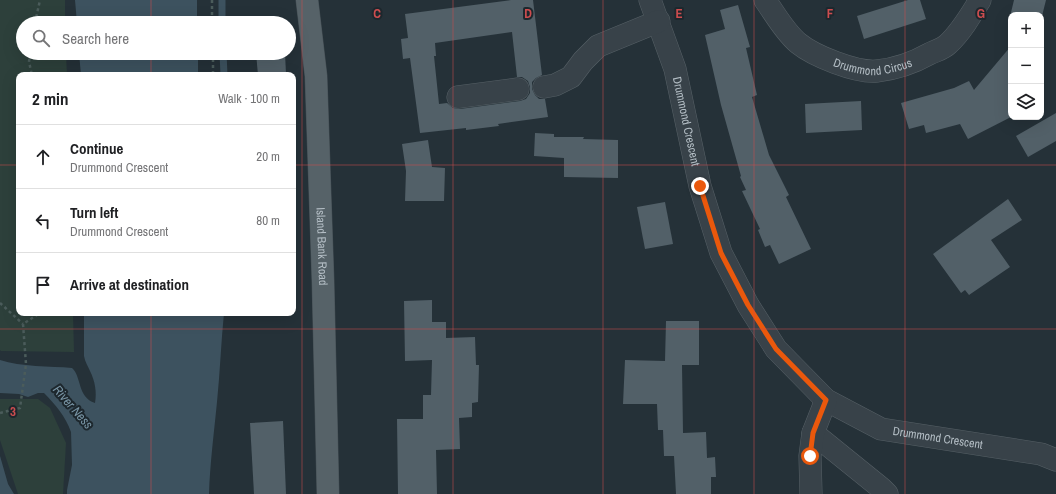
<!DOCTYPE html>
<html lang="en">
<head>
<meta charset="utf-8">
<style>
	:root { --surface:#fff; --page:#f6f6f6; --text:#202124; --muted:#757577; --line:#e0e0e0 }
	body { margin:0; font-family:"Archivo Narrow",sans-serif; background:var(--page); color:var(--text) }
	.controls { position:absolute; right:12px; top:12px; display:grid; overflow:hidden; border-radius:8px; box-shadow:0 4px 16px #0002 }
	.controls button { width:36px; height:36px; display:grid; place-items:center; padding:0; border:0; border-bottom:1px solid var(--line); background:var(--surface); color:var(--text); font:20px sans-serif }
	.stop { position:absolute; width:12px; height:12px; margin:-9px; border:3px solid #ea580c; border-radius:50%; background:#fff }
	.stop.end { background:#ea580c; border-color:#fff; box-shadow:0 1px 4px #0008 }
	.list { margin:0; padding:0; list-style:none }
	h2 { display:flex; justify-content:space-between; align-items:center; height:52px; margin:0; padding:0 16px; font-size:17px }
	h2 small { font-size:13px; font-weight:400; color:var(--muted) }
	.list li { display:grid; grid-template-columns:26px 1fr auto; gap:12px; align-items:center; box-sizing:border-box; height:64px; padding:0 16px; border-top:1px solid var(--line) }
	.list b { display:block; font-size:15px; white-space:nowrap }
	.list p { margin:0; font-size:13px; white-space:nowrap; color:var(--muted) }
	.list em { font-size:13px; font-style:normal; color:var(--muted) }
	.icon { flex:none; width:22px; height:22px; fill:none; stroke:currentColor; stroke-width:2; stroke-linecap:round; stroke-linejoin:round }
	.map { position:relative; flex:none; width:1056px; height:494px; overflow:hidden }
	.search { position:absolute; background:var(--surface); box-shadow:0 4px 16px #0002; left:16px; top:16px; width:280px; height:44px; display:flex; align-items:center; gap:10px; box-sizing:border-box; padding:0 14px; border-radius:22px; color:var(--muted); font-size:15px }
	.panel { position:absolute; background:var(--surface); box-shadow:0 4px 16px #0002; left:16px; top:72px; width:280px; height:244px; border-radius:8px }
	.map>svg:first-child { display:block }
	.green { fill:#2d403b }
	.water { fill:#3d525f }
	.lines { fill:none; stroke-linecap:round; stroke-linejoin:round }
	.stream { stroke:#3d525f; stroke-width:7 }
	.building { fill:#526068; fill-rule:evenodd }
	.minor-casing { stroke:#566066; stroke-width:23 }
	.major-casing { stroke:#444e54; stroke-width:23 }
	.path { stroke:#4b5c5b; stroke-width:2.5; stroke-dasharray:3 3; stroke-linecap:butt }
	.minor { stroke:#384249; stroke-width:22 }
	.major { stroke:#566268; stroke-width:22 }
	.route { stroke:#ea580c; stroke-width:5 }
	.grid { fill:none; stroke:#cd4d4f; stroke-width:1; stroke-opacity:0.55 }
	.labels { text-anchor:middle; dominant-baseline:central; stroke-width:4; stroke-linejoin:round; paint-order:stroke }
	.street-label { font-size:12px; fill:#b3bdc4; stroke:#1d272d }
	.water-label { font-size:13px; font-style:italic; fill:#7894a4; stroke:#1d272d }
	.grid-label { font-size:13px; text-anchor:middle; font-weight:bold; fill:#cd4d4f; stroke:#1d272d; stroke-width:4; stroke-linejoin:round; paint-order:stroke }
</style>
</head>
<body>
<div class="map">
<svg width="1056" height="494" viewBox="0 0 1056 494">
	<rect width="100%" height="100%" fill="#253138"/>
	<g class="green">
		<polygon points="0,0 65,0 65,23 23,23 23,53 66,53 67,75 19,75 19,313 73,313 74,352 1,351 0,350"/>
		<polygon points="0,399 38,399 50,408 66,443 63,494 18,494 0,440"/>
	</g>
	<g class="water">
		<polygon points="75,0 197,0 197,23 77,23"/>
		<polygon points="79,53 198,53 198,75 81,75"/>
		<path d="M84,313H224C221,343 220,372 217,402C214,433 210,463 209,494H67V490L72,465L71,432C66,417 55,404 44,393H38L28,397L19,394L0,393V360C21,367 50,366 72,368C82,377 77,397 95,403C97,392 95,381 90,371C88,366 85,362 84,356Z"/>
		<polygon points="0,456 8,484 14,494 0,494"/>
	</g>
	<g class="lines">
		<g class="stream">
			<polyline points="222,0 222,23"/>
			<polyline points="223,53 224,75"/>
		</g>
	</g>
	<g class="building">
		<path d="M511,0H533L542,75L536,78L532,82V89L535,95L539,99H545L548,117L498,124L499,126L466,130V128L420,133L410,58L403,59L401,39L408,38L405,14ZM512,32L517,77H522L528,81L530,87V93L526,99L520,101L460,109L453,108L447,103L439,104L434,56H436L435,43Z"/>
		<polygon points="908,0 920,0 926,19 864,39 857,16"/>
		<polygon points="1014,0 1046,0 1041,20 1041,15 1011,15 1011,26 1008,25"/>
		<polygon points="738,5 750,47 746,48 757,95 752,97 769,155 789,195 786,197 811,249 779,264 770,245 765,247 758,230 760,229 742,191 746,190 740,177 741,176 721,105 705,35 725,29 720,10"/>
		<polygon points="1011,46 1011,117 968,139 960,124 926,133 924,125 909,129 901,103 954,88 969,81 974,90"/>
		<polygon points="256,53 285,53 286,74 258,75"/>
		<polygon points="861,101 862,130 806,133 805,104"/>
		<polygon points="1056,113 1056,141 1028,157 1016,136"/>
		<polygon points="535,133 554,134 554,137 584,137 583,139 618,140 618,178 564,177 564,158 534,156"/>
		<polygon points="428,140 432,167 445,168 444,201 405,201 406,171 402,144"/>
		<polygon points="1008,199 1022,220 991,240 1010,267 969,295 965,290 961,293 933,254"/>
		<polygon points="665,202 673,244 645,249 637,207"/>
		<polygon points="432,300 432,322 446,322 446,338 475,337 476,365 479,365 478,402 472,403 472,417 459,418 460,449 436,450 437,494 398,494 397,419 423,419 423,395 431,395 432,360 405,361 404,301"/>
		<polygon points="666,321 699,321 699,365 682,365 683,433 706,432 707,458 715,457 716,477 711,477 711,494 676,494 674,456 664,456 663,430 658,430 657,404 623,404 625,360 665,361"/>
		<polygon points="283,421 286,494 254,494 250,423"/>
	</g>
	<g class="lines">
		<defs>
			<g id="minor">
				<path id="s1" d="M650,0L675,69L700,186L721,253L748,305L776,349L826,400L881,429L1041,454L1056,460"/>
				<path id="s2" d="M765,0C775,14 784,31 798,43C814,56 856,73 877,71C895,69 913,63 929,54C935,51 943,49 948,44C961,32 971,15 980,0"/>
				<polyline points="544,87 555,85 571,77 583,61 598,46 659,21"/>
				<polyline points="458,97 518,89"/>
				<polyline points="813,433 881,488 887,494"/>
				<polyline points="811,494 810,456 813,433 826,400"/>
			</g>
			<g id="major">
				<path id="s3" d="M307,0L316,76L323,281L328,494"/>
			</g>
		</defs>
		<use href="#minor" class="minor-casing"/>
		<use href="#major" class="major-casing"/>
		<g class="path">
			<polyline points="212,0 212,23"/>
			<polyline points="35,23 40,0"/>
			<polyline points="30,53 29,62 32,75"/>
			<polyline points="213,53 213,75"/>
			<polyline points="0,303 23,324"/>
			<polyline points="0,413 20,408 26,364 23,324 40,313"/>
		</g>
		<use href="#minor" class="minor"/>
		<use href="#major" class="major"/>
	</g>
	<g class="lines">
		<polyline class="route" points="700,186 721,253 748,305 776,349 826,400 813,433 810,456"/>
	</g>
	<path class="grid" d="M151,0V23M302,0V494M453,0V494M603,0V494M754,0V494M905,0V494M151,53V75M0,165H19M293,165H1056M151,313V494M0,329H1056"/>
	<g class="labels">
		<g class="street-label">
			<text stroke="none"><textPath href="#s2" startOffset="135">Drummond Circus</textPath></text>
			<text stroke="none"><textPath href="#s1" startOffset="127">Drummond Crescent</textPath></text>
			<text stroke="none"><textPath href="#s3" startOffset="247">Island Bank Road</textPath></text>
			<text stroke="none"><textPath href="#s1" startOffset="565">Drummond Crescent</textPath></text>
		</g>
		<g class="water-label">
			<text transform="translate(73 407) rotate(49)">River Ness</text>
		</g>
	</g>
	<g class="grid-label">
		<text x="377" y="18">C</text>
		<text x="528" y="18">D</text>
		<text x="679" y="18">E</text>
		<text x="830" y="18">F</text>
		<text x="981" y="18">G</text>
		<text x="13" y="416">3</text>
	</g>
</svg>
<div class="controls">
<button>+</button>
<button>−</button>
<button><svg class="icon" aria-label="layers" viewBox="0 0 24 24"><path d="M12 4l9 5-9 5-9-5zM3 14l9 5 9-5"/></svg></button>
</div>
<div class="stop" style="left:810px;top:456px"></div>
<div class="stop end" style="left:700px;top:186px"></div>
<div class="search"><svg class="icon" aria-label="search" viewBox="0 0 24 24"><circle cx="10" cy="10" r="6"/><path d="M15 15l6 6"/></svg>Search here</div>
<section class="panel">
<h2>2 min<small>Walk · 100 m</small></h2>
<ul class="list">
<li><svg class="icon" aria-label="ahead" viewBox="0 0 24 24"><path d="M12 20V5M6 11l6-6 6 6"/></svg><div><b>Continue</b><p>Drummond Crescent</p></div><em>20 m</em></li>
<li><svg class="icon" aria-label="left" viewBox="0 0 24 24"><path d="M17 20v-9H6M10 6l-5 5 5 5"/></svg><div><b>Turn left</b><p>Drummond Crescent</p></div><em>80 m</em></li>
<li><svg class="icon" aria-label="arrive" viewBox="0 0 24 24"><path d="M6 21V4h12l-3 4 3 4H6"/></svg><div><b>Arrive at destination</b></div></li>
</ul>
</section>
</div>
</body>
</html>
